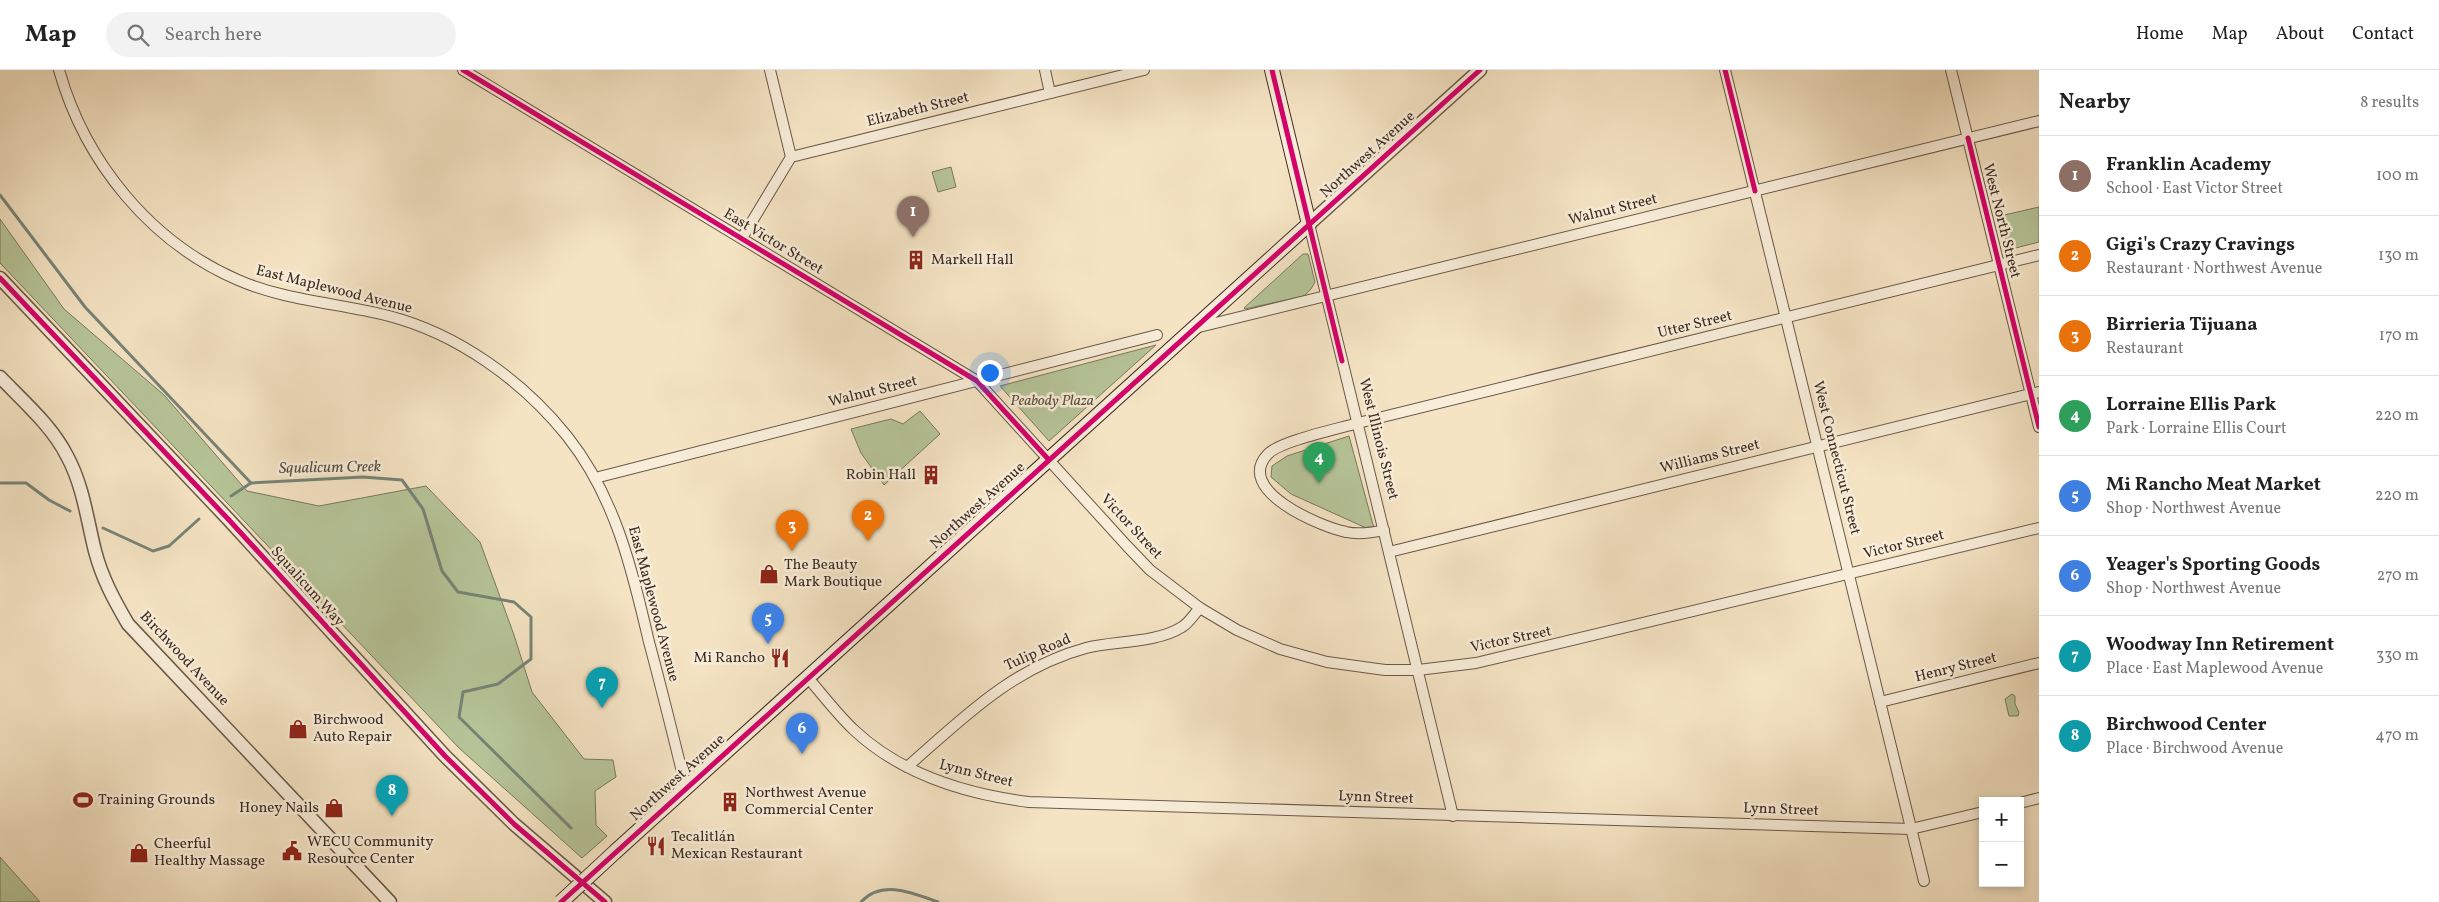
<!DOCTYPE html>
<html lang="en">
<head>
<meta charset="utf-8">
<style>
	:root { --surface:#fff; --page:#f2f2f2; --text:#222; --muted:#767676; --line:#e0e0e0; --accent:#ea580c }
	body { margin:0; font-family:Vollkorn,serif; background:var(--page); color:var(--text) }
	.controls { position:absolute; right:15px; bottom:15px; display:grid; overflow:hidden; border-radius:0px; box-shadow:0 2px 8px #0003 }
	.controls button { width:45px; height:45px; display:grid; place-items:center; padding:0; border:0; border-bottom:1px solid var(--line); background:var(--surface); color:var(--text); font:25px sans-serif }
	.you { position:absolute; left:989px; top:302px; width:18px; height:18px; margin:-12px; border:4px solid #fff; border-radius:50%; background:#1a73e8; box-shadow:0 0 0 8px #1a73e833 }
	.badge { display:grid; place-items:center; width:32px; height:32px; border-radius:50%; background:var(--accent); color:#fff; font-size:16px; font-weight:700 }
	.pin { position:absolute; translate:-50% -41px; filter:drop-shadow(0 1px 2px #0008) }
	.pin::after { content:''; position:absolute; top:26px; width:18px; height:15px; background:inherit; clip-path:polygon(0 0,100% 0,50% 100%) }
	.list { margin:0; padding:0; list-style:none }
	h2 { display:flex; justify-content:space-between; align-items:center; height:65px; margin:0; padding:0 20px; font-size:21px }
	h2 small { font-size:16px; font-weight:400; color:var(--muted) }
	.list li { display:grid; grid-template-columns:32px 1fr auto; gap:15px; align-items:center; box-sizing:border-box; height:80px; padding:0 20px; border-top:1px solid var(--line) }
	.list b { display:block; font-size:19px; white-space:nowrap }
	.list p { margin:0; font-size:16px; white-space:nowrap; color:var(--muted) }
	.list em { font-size:16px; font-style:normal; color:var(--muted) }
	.icon { flex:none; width:28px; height:28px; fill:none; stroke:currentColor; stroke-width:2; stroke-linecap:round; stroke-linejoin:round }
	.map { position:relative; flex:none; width:2039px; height:832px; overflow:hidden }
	header { display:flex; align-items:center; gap:30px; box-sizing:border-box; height:70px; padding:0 25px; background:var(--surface); border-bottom:1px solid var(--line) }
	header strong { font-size:24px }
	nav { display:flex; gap:28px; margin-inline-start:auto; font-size:18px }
	.search { width:350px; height:45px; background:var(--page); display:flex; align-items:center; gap:12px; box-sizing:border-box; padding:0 18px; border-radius:28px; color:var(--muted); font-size:19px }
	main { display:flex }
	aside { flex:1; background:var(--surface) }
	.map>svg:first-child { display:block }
	.green { fill:#b6c599; stroke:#79785e }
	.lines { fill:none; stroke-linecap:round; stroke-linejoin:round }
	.stream { stroke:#768479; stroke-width:3 }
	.minor-casing { stroke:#6a594a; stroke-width:12 }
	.tertiary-casing { stroke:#6a594a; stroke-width:15 }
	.secondary-casing { stroke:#3c2b22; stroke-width:16 }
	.minor { stroke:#f8edd9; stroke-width:10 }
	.tertiary { stroke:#f8edd9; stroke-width:12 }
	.secondary { stroke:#f8edd9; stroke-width:14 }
	.secondary-bridge-casing { stroke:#3c2b22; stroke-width:16; stroke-linecap:butt }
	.secondary-bridge { stroke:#f8edd9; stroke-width:14 }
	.cycleway-casing { stroke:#f8edd9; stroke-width:8 }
	.cycleway { stroke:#d6006c; stroke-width:5 }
	.labels { text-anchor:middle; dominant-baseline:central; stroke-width:5; stroke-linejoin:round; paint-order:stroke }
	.street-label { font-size:15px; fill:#3c2b22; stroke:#f8edd9 }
	.poi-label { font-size:15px; fill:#3c2b22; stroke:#f8edd9; text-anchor:start }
	.park-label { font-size:15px; font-style:italic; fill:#5a5240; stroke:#f8edd9 }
	.water-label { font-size:16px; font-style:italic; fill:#545046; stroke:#f8edd9 }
</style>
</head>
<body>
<header>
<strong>Map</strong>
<div class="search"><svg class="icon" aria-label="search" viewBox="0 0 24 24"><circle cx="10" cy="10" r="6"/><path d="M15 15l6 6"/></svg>Search here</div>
<nav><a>Home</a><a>Map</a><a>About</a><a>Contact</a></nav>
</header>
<main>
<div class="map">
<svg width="2039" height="832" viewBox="0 0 2039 832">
	<rect width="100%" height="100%" fill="#f5e4c4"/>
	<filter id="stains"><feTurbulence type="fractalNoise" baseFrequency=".004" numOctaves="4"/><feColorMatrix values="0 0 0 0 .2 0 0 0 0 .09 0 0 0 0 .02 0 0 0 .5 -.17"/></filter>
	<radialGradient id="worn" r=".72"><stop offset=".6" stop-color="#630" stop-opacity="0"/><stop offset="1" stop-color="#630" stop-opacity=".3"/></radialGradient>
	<g class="green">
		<polygon points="951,97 956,117 938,122 932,102"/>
		<polygon points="2039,137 2039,172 2008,180 2000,146"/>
		<polygon points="0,149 64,239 164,325 247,421 319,436 426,416 480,472 514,565 532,622 584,689 613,690 616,707 595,721 596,755 607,766 582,788 459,678 0,193"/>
		<polygon points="1303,184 1308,184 1315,212 1311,219 1304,226 1245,239 1244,238"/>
		<polygon points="1156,275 1049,371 1000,316"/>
		<polygon points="920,341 940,364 884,415 861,383 851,359 891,349 903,354"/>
		<polygon points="1349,366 1375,462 1291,424 1271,407 1272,396 1287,386"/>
		<polygon points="2012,624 2015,626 2015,634 2019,642 2018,646 2009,646 2005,629"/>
		<polygon points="0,787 40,832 0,832"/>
	</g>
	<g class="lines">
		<g class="stream">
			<polyline points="0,125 85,237 251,413 363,407 402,410 423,439 442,501 458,522 514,532 531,547 531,589 498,614 463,622 459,647 571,758"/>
			<polyline points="0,413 26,413 49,430 70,441"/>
			<polyline points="231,426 251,413"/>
			<polyline points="103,458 153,481 169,476 199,449"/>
			<path d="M861,832C882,809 913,823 938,832"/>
		</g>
		<defs>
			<g id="minor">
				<path d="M59,0C85,92 150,172 238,210C286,231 339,233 389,246C458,264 523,311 567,366C615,426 632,499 649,572C662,620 674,669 686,718"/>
				<polyline points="463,0 977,311 1127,476 1150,500 1200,538 1237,560 1280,579 1327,592 1385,600 1418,600 1476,593 2039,458"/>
				<polyline points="770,0 791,87"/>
				<polyline points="1045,0 1050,23"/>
				<polyline points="1725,0 1924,811"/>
				<polyline points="1951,0 2039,357"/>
				<polyline points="1309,154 1453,746"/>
				<polyline points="742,168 791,87 1144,0"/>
				<polyline points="1195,258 2039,51"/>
				<polyline points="595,408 1157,265"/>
				<path d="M1384,460C1371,463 1359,465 1346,462C1321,457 1233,420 1268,384C1280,371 1338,359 1358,353L2039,185"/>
				<polyline points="1389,482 2039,322"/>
				<path d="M808,608C823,625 837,644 854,660C902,705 965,724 1029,732L1911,759L1983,742"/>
				<polyline points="1880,632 2039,593"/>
				<path d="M907,697C963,648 1012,598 1086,578C1114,571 1157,573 1182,557C1189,553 1194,544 1200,538"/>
				<polyline points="2020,733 2039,728"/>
			</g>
			<g id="tertiary">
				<polyline points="1309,154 1480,0"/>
				<polyline points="0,208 229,450 445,686 514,754 605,832"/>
				<path d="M0,307C23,331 52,356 67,386C83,415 87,449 95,481C102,508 114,530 128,554L390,832"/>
			</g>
			<polyline id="secondary" points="616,781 1309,154 1272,0"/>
		</defs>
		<use href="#minor" class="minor-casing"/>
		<use href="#tertiary" class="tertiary-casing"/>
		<use href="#secondary" class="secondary-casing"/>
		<use href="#minor" class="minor"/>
		<use href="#tertiary" class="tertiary"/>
		<use href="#secondary" class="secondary"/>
		<defs>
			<polyline id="secondary-bridge" points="561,832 616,781"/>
		</defs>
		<use href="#secondary-bridge" class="secondary-bridge-casing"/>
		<use href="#secondary-bridge" class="secondary-bridge"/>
		<defs>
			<g id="cycleway">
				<polyline points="463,0 977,311 1049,390"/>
				<polyline points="1272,0 1342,291"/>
				<polyline points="1725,0 1755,121"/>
				<polyline points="1968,68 2039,357"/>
				<polyline points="0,208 229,450 445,686 514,754 605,832"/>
				<polyline points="561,832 1480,0"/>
			</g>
		</defs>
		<use href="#cycleway" class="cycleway-casing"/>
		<use href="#cycleway" class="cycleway"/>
	</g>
	<defs>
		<symbol id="building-bare" viewBox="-9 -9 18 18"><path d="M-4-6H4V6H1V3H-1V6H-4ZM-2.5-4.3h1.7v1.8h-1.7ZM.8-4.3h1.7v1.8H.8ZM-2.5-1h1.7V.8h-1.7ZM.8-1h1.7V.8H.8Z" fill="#8f2418" stroke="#f8edd9" stroke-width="2.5" paint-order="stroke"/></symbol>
		<symbol id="shop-bare" viewBox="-9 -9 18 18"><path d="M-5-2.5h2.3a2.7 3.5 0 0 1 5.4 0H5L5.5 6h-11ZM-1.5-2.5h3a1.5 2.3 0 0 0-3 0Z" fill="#8f2418" stroke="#f8edd9" stroke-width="2.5" paint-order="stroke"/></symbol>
		<symbol id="restaurant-bare" viewBox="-9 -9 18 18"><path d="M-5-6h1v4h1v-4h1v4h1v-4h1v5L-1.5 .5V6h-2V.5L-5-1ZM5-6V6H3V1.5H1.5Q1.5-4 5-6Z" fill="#8f2418" stroke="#f8edd9" stroke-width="2.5" paint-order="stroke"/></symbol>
		<symbol id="stadium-bare" viewBox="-9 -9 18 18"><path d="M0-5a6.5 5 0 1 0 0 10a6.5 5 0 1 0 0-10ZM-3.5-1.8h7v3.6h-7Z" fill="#8f2418" stroke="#f8edd9" stroke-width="2.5" paint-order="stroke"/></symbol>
		<symbol id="civic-bare" viewBox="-9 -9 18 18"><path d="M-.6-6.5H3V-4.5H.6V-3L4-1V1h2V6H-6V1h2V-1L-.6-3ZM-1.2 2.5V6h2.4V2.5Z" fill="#8f2418" stroke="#f8edd9" stroke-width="2.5" paint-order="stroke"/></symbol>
	</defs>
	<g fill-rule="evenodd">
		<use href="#building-bare" x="902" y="176" width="28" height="28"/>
		<use href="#building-bare" x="917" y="391" width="28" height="28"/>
		<use href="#shop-bare" x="755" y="490" width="28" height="28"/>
		<use href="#restaurant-bare" x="766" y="574" width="28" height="28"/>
		<use href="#shop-bare" x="284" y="645" width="28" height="28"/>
		<use href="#stadium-bare" x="69" y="716" width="28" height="28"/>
		<use href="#building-bare" x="716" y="718" width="28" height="28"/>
		<use href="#shop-bare" x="320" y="724" width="28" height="28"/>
		<use href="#restaurant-bare" x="642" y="762" width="28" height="28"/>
		<use href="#civic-bare" x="278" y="767" width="28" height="28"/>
		<use href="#shop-bare" x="125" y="769" width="28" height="28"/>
	</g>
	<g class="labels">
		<g class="street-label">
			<text transform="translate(918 40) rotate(-14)">Elizabeth Street</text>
			<text transform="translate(1368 85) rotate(-42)">Northwest Avenue</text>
			<text transform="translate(1613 140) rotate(-14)">Walnut Street</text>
			<text transform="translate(2001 151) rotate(76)">West North Street</text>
			<text transform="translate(773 172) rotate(31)">East Victor Street</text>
			<text transform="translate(334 220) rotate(14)">East Maplewood Avenue</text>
			<text transform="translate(1695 255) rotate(-14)">Utter Street</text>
			<text transform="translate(873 322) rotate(-14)">Walnut Street</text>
			<text transform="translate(1378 369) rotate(76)">West Illinois Street</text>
			<text transform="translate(1710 387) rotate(-14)">Williams Street</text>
			<text transform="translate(1836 388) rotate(76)">West Connecticut Street</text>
			<text transform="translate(978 436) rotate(-42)">Northwest Avenue</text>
			<text transform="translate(1131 457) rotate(47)">Victor Street</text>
			<text transform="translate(1904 475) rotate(-14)">Victor Street</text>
			<text transform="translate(307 517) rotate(48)">Squalicum Way</text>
			<text transform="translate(653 534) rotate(75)">East Maplewood Avenue</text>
			<text transform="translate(1511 570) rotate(-12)">Victor Street</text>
			<text transform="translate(1038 583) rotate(-24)">Tulip Road</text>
			<text transform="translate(184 589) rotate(47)">Birchwood Avenue</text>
			<text transform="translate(1956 598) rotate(-14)">Henry Street</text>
			<text transform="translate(976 704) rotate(14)">Lynn Street</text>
			<text transform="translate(678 708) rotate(-42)">Northwest Avenue</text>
			<text transform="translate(1376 728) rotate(2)">Lynn Street</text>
			<text transform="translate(1781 740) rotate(2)">Lynn Street</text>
		</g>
		<g class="poi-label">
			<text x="931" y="190">Markell Hall</text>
			<text x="916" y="405" text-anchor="end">Robin Hall</text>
			<text x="784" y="495">The Beauty<tspan x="784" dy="17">Mark Boutique</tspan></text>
			<text x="765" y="588" text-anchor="end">Mi Rancho</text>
			<text x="313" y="650">Birchwood<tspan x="313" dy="17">Auto Repair</tspan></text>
			<text x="745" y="723">Northwest Avenue<tspan x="745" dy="17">Commercial Center</tspan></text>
			<text x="98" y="730">Training Grounds</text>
			<text x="319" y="738" text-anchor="end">Honey Nails</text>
			<text x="671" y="767">Tecalitlán<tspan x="671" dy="17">Mexican Restaurant</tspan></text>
			<text x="307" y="772">WECU Community<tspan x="307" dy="17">Resource Center</tspan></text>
			<text x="154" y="774">Cheerful<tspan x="154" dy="17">Healthy Massage</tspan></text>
		</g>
		<g class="park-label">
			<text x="1052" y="331">Peabody Plaza</text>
		</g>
		<g class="water-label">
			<text transform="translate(330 398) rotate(-1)">Squalicum Creek</text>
		</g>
	</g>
	<rect width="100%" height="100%" filter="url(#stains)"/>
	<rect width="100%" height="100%" fill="url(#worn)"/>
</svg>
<div class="controls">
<button>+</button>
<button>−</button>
</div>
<div class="you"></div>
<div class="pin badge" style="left:913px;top:167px;background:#8d6e63">1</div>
<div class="pin badge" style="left:868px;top:471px;background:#e8710a">2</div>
<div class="pin badge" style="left:792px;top:481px;background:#e8710a">3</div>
<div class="pin badge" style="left:1319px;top:413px;background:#2e9e5b">4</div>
<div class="pin badge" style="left:768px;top:574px;background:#3f7fe0">5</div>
<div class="pin badge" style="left:802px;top:684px;background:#3f7fe0">6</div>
<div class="pin badge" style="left:602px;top:638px;background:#0f9aa8">7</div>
<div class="pin badge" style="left:392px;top:746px;background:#0f9aa8">8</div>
</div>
<aside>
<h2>Nearby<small>8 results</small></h2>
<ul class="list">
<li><span class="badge" style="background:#8d6e63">1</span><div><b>Franklin Academy</b><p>School · East Victor Street</p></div><em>100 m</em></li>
<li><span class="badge" style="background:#e8710a">2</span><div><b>Gigi's Crazy Cravings</b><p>Restaurant · Northwest Avenue</p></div><em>130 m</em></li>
<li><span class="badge" style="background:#e8710a">3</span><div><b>Birrieria Tijuana</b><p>Restaurant</p></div><em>170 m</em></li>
<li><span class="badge" style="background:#2e9e5b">4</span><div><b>Lorraine Ellis Park</b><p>Park · Lorraine Ellis Court</p></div><em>220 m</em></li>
<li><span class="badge" style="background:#3f7fe0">5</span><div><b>Mi Rancho Meat Market</b><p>Shop · Northwest Avenue</p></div><em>220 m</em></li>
<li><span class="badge" style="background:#3f7fe0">6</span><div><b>Yeager's Sporting Goods</b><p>Shop · Northwest Avenue</p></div><em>270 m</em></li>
<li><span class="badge" style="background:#0f9aa8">7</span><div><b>Woodway Inn Retirement</b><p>Place · East Maplewood Avenue</p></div><em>330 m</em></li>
<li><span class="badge" style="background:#0f9aa8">8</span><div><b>Birchwood Center</b><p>Place · Birchwood Avenue</p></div><em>470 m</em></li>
</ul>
</aside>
</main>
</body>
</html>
